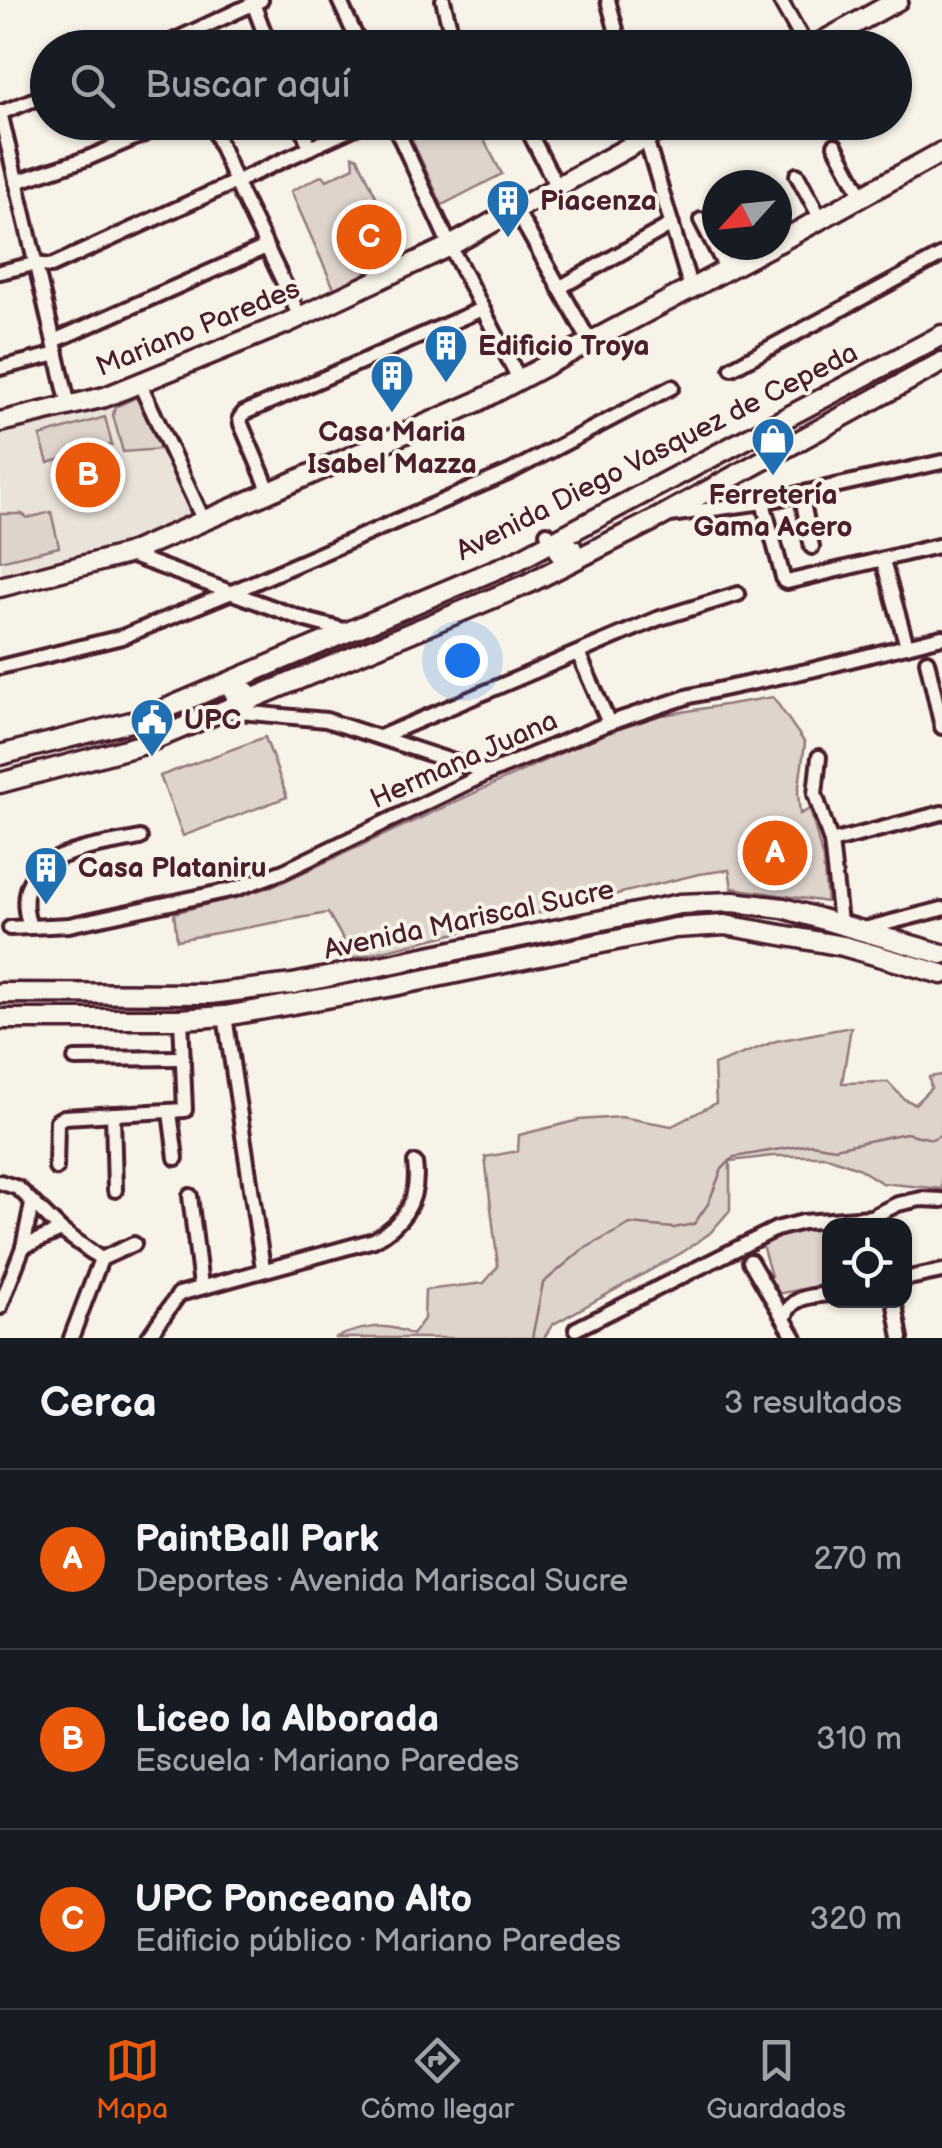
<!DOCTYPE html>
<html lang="es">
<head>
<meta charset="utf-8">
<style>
	:root { --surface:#171b24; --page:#20242c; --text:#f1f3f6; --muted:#9ea1a6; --line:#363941; --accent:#ea580c }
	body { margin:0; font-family:"Balsamiq Sans",sans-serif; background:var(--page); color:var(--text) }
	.controls { position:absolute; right:30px; bottom:30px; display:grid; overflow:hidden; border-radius:20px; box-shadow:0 2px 8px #0004 }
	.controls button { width:90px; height:90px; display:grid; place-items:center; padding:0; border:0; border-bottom:2px solid var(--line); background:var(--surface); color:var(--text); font:50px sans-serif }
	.compass { position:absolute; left:702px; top:170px; width:90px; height:90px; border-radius:50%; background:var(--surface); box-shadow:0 2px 8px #0004; rotate:243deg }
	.you { position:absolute; left:462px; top:660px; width:35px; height:35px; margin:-25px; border:8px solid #fff; border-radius:50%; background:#1a73e8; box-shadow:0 0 0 15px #1a73e833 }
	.badge { display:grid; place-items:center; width:65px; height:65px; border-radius:50%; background:var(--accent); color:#fff; font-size:32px; font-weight:700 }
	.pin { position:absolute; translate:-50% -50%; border:5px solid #fff; box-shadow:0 2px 10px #0006 }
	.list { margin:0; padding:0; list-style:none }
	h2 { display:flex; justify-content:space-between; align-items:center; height:130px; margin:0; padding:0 40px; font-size:42px }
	h2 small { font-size:32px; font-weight:400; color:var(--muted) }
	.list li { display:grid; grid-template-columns:65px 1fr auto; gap:30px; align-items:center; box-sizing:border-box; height:180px; padding:0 40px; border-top:2px solid var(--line) }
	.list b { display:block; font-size:38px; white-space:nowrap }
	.list p { margin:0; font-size:32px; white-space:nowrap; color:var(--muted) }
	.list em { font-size:32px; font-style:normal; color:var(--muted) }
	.icon { flex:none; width:55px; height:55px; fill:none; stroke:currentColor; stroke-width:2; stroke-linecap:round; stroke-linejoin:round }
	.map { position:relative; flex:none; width:942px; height:1338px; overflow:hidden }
	.search { position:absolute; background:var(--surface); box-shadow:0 2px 8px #0004; left:30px; right:30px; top:30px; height:110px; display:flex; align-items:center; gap:25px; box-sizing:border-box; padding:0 35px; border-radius:55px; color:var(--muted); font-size:38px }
	.sheet { height:670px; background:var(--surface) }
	nav { display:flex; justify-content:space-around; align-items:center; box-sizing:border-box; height:140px; border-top:2px solid var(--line); background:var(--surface); font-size:28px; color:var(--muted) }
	nav a { display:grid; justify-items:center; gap:5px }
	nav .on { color:var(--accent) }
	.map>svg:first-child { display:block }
	.built { fill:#eae3da }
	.green { fill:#ded4cc; stroke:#947a7c; stroke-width:2.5 }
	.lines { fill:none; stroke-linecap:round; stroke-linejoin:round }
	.stream { stroke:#8e7275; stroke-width:2.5 }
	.minor-casing { stroke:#4a1f2b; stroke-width:20 }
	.major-casing { stroke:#4a1f2b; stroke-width:25 }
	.minor { stroke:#f7f3e8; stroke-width:12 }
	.major { stroke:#f7f3e8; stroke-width:18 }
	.labels { text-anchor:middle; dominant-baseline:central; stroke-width:8; stroke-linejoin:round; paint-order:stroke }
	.poi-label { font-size:28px; font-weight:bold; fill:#4a1f2b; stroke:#f7f3e8; text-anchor:start }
	.street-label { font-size:28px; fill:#4a1f2b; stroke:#f7f3e8 }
</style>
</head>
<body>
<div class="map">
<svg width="942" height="1338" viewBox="0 0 942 1338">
	<rect width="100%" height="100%" fill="#f7f3e8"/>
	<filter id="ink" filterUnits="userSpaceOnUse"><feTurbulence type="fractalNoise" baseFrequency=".01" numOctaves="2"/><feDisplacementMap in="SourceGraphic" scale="20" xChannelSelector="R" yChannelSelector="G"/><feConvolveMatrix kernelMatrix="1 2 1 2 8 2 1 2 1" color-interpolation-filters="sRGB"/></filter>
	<g filter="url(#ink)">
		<polygon class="built" points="140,394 195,516 116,549 2,579 0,434 78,417"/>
		<g class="green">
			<polygon points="404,123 475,123 502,174 442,205"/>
			<polygon points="353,156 358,158 405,258 336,293 291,191 323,175 327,180 354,167"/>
			<polygon points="139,396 162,449 123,452 113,415 115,407"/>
			<polygon points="105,417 112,445 48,463 40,436"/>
			<polygon points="51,512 59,547 0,561 0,514 22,514 28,518"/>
			<polygon points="773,697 805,743 798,793 800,814 810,809 823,860 827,902 732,888 729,870 699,874 354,958 328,913 177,940 174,913 274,886 632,720"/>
			<polygon points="265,737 287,797 183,836 160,776"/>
			<path d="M851,1027L842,1083L888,1082L904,1099L915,1104L931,1088L929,1077L942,1075V1189L882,1183L858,1168L825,1156H773L730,1161V1210L710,1233L683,1252L552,1325L544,1338H334C361,1327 386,1321 412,1335L424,1319L425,1290L484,1283L498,1266L485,1157L518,1151L519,1135L579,1120L621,1117L672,1126L716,1103L714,1065L776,1041Z"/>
			<polygon points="827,1222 829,1284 777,1294 767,1278 771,1276 760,1238"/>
		</g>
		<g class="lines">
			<polyline class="stream" points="532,1338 543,1283 582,1250 630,1224 674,1228 694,1224 708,1204 722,1169 734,1157 811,1144 835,1148 906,1133 932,1139 942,1134"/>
			<defs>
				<g id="minor">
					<polyline points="339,0 361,48"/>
					<polyline points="443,0 455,48"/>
					<polyline points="608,0 621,48"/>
					<polyline points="780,0 807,48"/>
					<polyline points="253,3 270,48"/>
					<polyline points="158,48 261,0"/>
					<polyline points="0,112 69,406"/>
					<polyline points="0,113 48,94"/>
					<polyline points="211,122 236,183 300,317"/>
					<polyline points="300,122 310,148"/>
					<polyline points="393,122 450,246 520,381"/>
					<polyline points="524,122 557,187"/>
					<polyline points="641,122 691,289"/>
					<polyline points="835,145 862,196"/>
					<polyline points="797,175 821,219"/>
					<polyline points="16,182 88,158 172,122"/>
					<polyline points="516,210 590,342"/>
					<polyline points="701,220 727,270"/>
					<polyline points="0,272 34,264 51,266 367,122"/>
					<polyline points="559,288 672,224"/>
					<polyline points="54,341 266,247"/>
					<polyline points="0,368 57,354"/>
					<polyline points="732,368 942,255"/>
					<polyline points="139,382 203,519"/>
					<polyline points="269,490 241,424 240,418 244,413 482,309"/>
					<polyline points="801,493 812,547"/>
					<polyline points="763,502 784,581 787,582 942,545"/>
					<polyline points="670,515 763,502 942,462"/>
					<polyline points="547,533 557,553 574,546 575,548 559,559 570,554"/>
					<polyline points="127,554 306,620 351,632"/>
					<polyline points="883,561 907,646"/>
					<polyline points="579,655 609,723"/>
					<polyline points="927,661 942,727"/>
					<polyline points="0,667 122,637 232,592 510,472 672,387"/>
					<polyline points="227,685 231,693 248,689 233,698 245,694"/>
					<polyline points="229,711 326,720 488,773"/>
					<polyline points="380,737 657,619 738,594"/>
					<polyline points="819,757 815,794 831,842 840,922"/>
					<polyline points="831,842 942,813"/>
					<path d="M30,927C5,853 88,849 140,838"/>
					<polyline points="10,928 69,925 235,889 284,871 488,773 609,723 690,696 811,670 942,637"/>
					<polyline points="864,929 942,909"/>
					<polyline points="225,1016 263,1268"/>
					<polyline points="75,1059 183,1058"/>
					<polyline points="170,1112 176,1158"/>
					<polyline points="113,1114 115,1190"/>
					<polyline points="56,1168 57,1121 64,1117 185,1110 181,1019"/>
					<polyline points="0,1182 18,1188 61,1230 101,1259"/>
					<polyline points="190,1196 201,1286"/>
					<polyline points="23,1247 61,1230"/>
					<polyline points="750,1261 795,1338"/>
					<polyline points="904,1279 942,1271"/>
					<polyline points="894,1300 901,1338"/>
					<polyline points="0,1307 23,1247 32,1204"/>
					<path d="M785,1317C791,1296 811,1296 830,1294"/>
					<polyline points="576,1329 776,1229 803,1222 871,1217 898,1204 921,1199 942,1200"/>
					<polyline points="71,1338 101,1259 134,1244"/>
					<path d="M148,1338L179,1294L374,1240C405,1223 420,1199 415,1163"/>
				</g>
				<g id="major">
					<polyline points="811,48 898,0"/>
					<polyline points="777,243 942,152"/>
					<polyline points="0,422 105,397 287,323 450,246 674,122"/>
					<polyline points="0,587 127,554 477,402 773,245"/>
					<polyline points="0,755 139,720 516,561 942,335"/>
					<polyline points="0,783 141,745 527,584 660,517 942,362"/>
					<polyline points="0,993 210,994 293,984 680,904 733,902 783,908 942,954"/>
					<polyline points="0,1019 181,1019 225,1016 388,987 675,928 725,925 843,946 942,974"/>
				</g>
			</defs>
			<use href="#minor" class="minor-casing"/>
			<use href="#major" class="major-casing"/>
			<use href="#minor" class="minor"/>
			<use href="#major" class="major"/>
		</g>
	</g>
	<defs>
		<symbol id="building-pin" viewBox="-11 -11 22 30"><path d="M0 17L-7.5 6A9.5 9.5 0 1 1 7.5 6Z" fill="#1f6fb2" stroke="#f7f3e8"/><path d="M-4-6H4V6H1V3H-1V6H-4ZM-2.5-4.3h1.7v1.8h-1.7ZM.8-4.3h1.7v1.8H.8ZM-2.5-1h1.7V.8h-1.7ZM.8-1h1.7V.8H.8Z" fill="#fff"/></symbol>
		<symbol id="shop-pin" viewBox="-11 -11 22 30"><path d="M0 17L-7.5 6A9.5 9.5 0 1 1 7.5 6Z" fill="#1f6fb2" stroke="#f7f3e8"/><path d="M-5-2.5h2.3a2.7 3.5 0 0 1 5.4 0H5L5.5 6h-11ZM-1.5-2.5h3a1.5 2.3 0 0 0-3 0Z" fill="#fff"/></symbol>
		<symbol id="civic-pin" viewBox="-11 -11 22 30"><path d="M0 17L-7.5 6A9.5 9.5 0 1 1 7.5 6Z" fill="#1f6fb2" stroke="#f7f3e8"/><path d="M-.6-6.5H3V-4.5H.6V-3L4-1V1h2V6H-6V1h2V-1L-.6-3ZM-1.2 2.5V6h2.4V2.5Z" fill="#fff"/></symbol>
	</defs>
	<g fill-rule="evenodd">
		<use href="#building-pin" x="483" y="176" width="50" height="68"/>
		<use href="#building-pin" x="421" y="321" width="50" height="68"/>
		<use href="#building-pin" x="367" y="351" width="50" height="68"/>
		<use href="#shop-pin" x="748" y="414" width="50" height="68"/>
		<use href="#civic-pin" x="127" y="695" width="50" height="68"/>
		<use href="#building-pin" x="21" y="843" width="50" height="68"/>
	</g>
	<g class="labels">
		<g class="poi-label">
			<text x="540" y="201">Piacenza</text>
			<text x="478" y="346">Edificio Troya</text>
			<text x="392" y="432" text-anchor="middle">Casa Maria<tspan x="392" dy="32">Isabel Mazza</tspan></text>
			<text x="773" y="495" text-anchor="middle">Ferretería<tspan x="773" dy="32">Gama Acero</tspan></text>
			<text x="184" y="720">UPC</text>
			<text x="78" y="868">Casa Plataniru</text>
		</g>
		<g class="street-label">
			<text transform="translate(198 328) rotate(-22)">Mariano Paredes</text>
			<text transform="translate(657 452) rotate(-27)">Avenida Diego Vasquez de Cepeda</text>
			<text transform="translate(464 760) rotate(-24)">Hermana Juana</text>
			<text transform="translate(469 920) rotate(-12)">Avenida Mariscal Sucre</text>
		</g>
	</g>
</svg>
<div class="controls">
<button><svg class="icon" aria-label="locate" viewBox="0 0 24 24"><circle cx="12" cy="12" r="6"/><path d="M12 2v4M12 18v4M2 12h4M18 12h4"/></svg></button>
</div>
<svg class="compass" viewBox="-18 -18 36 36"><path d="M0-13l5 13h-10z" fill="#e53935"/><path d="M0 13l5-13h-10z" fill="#9ea1a6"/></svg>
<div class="you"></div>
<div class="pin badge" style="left:775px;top:853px">A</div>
<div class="pin badge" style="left:88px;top:475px">B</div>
<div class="pin badge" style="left:369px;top:237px">C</div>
<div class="search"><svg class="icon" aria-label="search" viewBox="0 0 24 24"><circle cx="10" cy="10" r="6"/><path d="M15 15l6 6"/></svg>Buscar aquí</div>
</div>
<section class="sheet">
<h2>Cerca<small>3 resultados</small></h2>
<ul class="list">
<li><span class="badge">A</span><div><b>PaintBall Park</b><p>Deportes · Avenida Mariscal Sucre</p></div><em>270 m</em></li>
<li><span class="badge">B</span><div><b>Liceo la Alborada</b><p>Escuela · Mariano Paredes</p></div><em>310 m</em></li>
<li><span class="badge">C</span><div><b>UPC Ponceano Alto</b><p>Edificio público · Mariano Paredes</p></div><em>320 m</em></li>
</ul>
</section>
<nav>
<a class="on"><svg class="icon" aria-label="map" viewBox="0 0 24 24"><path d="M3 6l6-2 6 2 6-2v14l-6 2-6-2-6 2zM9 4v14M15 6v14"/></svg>Mapa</a>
<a><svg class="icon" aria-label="directions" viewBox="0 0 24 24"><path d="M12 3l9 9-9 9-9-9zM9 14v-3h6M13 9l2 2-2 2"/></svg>Cómo llegar</a>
<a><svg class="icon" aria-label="saved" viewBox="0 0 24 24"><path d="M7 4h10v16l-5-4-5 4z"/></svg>Guardados</a>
</nav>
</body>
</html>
